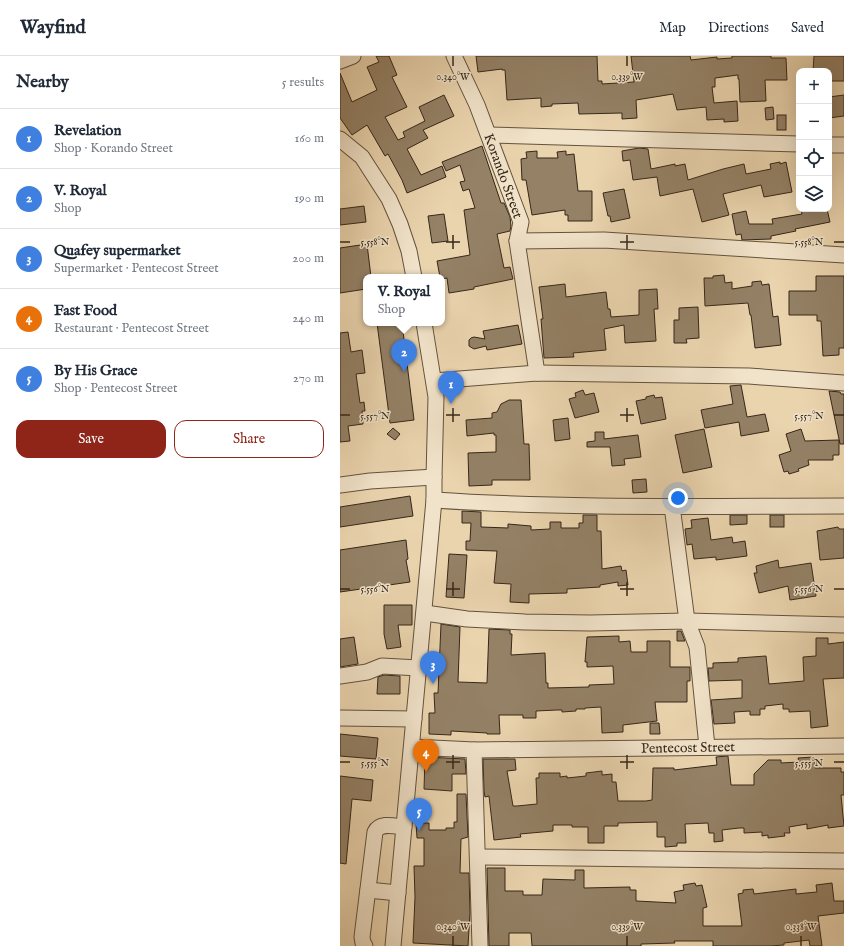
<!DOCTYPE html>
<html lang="en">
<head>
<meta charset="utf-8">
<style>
	:root { --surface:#fff; --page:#f2f2f3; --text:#1f2937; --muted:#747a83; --line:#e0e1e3; --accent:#8f2418 }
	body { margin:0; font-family:"IM FELL English",serif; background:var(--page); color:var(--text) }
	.controls { position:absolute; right:12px; top:12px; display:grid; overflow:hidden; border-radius:8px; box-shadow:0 4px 16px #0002 }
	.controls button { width:36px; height:36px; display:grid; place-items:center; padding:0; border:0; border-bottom:1px solid var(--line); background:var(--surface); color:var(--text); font:20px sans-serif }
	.you { position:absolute; left:338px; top:442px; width:14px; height:14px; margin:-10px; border:3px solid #fff; border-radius:50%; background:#1a73e8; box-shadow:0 0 0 6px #1a73e833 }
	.badge { display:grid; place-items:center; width:26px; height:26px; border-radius:50%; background:var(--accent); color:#fff; font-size:13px; font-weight:700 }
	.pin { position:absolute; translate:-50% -33px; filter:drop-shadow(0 1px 2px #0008) }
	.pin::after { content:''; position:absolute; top:21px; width:14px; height:12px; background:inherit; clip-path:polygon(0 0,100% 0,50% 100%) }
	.popup { position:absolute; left:23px; top:218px; width:82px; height:52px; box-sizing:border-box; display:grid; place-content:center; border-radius:8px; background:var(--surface); filter:drop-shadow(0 1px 3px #0005); font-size:13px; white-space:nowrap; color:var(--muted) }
	.popup b { font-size:15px; color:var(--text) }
	.popup::after { content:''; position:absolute; left:50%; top:100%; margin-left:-8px; border:8px solid transparent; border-top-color:var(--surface) }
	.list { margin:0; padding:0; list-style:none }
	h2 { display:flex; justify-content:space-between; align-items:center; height:52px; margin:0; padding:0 16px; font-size:17px }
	h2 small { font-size:13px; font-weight:400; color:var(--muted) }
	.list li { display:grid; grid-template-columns:26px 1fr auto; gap:12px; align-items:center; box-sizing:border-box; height:60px; padding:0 16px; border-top:1px solid var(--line) }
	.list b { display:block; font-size:15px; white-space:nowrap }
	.list p { margin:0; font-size:13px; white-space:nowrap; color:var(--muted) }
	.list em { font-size:13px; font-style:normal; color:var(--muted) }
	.actions { display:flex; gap:8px; padding:12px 16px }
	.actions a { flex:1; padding:9px 0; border:1px solid var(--accent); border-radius:12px; text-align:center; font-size:14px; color:var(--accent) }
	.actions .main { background:var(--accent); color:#fff }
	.icon { flex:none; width:22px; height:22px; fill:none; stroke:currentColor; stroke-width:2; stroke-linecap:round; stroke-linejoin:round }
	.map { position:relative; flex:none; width:504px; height:890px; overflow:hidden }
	header { display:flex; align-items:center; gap:24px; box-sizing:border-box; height:56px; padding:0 20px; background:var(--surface); border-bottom:1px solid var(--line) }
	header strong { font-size:19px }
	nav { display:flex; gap:22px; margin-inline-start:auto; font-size:14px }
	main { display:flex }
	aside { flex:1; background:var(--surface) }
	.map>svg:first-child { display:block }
	.building { fill:#948166; stroke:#362719 }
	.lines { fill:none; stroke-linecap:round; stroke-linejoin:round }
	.minor-casing { stroke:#63523e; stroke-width:17 }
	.minor { stroke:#f1e3ca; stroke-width:15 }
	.ticks { fill:none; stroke:#362719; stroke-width:1.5 }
	.labels { text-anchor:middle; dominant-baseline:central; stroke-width:3; stroke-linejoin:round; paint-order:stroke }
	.street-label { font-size:14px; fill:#362719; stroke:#f1e3ca }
	.ticks-label { font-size:10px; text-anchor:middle; fill:#362719; stroke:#f1e3ca; stroke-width:3; stroke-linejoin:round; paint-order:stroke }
</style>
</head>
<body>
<header>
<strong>Wayfind</strong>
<nav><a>Map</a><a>Directions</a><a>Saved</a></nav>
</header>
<main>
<aside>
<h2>Nearby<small>5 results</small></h2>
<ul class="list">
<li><span class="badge" style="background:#3f7fe0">1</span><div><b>Revelation</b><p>Shop · Korando Street</p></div><em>160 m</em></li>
<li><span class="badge" style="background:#3f7fe0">2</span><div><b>V. Royal</b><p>Shop</p></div><em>190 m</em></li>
<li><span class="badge" style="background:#3f7fe0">3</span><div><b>Quafey supermarket</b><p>Supermarket · Pentecost Street</p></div><em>200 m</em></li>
<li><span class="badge" style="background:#e8710a">4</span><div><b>Fast Food</b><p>Restaurant · Pentecost Street</p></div><em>240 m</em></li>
<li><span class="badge" style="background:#3f7fe0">5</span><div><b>By His Grace</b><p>Shop · Pentecost Street</p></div><em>270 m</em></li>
</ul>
<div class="actions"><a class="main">Save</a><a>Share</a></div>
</aside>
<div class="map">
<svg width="504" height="890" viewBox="0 0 504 890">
	<rect width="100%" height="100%" fill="#ead4ae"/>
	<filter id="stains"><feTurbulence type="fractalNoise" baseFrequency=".005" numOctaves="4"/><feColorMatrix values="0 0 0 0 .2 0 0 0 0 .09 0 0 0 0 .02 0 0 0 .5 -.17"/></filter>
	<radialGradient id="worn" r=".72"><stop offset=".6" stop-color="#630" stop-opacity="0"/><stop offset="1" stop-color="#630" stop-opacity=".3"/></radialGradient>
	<g class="building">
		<polygon points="36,0 49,0 57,19 52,21 67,51 45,61 58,84 65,81 63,76 85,65 79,51 104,39 114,60 83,74 88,82 67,93 81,119 102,110 106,121 67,137 62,124 48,98 45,100 27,69 12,79 0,62 0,17 12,46 37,34 27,11 39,6"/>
		<polygon points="136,0 257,0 258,25 262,25 262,28 294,26 291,0 350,0 351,4 377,1 377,3 392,2 392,0 431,0 431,2 446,2 447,24 425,24 426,45 400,46 399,23 398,23 398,19 375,22 375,31 372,31 374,47 397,45 398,65 384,66 384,63 367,64 366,51 337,54 333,38 296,44 297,62 282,63 282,57 239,58 238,47 212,48 212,50 201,51 201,42 167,44 165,14 162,14 162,13 138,16"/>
		<polygon points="474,0 504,0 504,25 489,25 489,15 473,15"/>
		<polygon points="504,39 504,60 489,62 489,41"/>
		<polygon points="433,51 434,63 426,64 425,52"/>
		<rect x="437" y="59" width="9" height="15"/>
		<polygon points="142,90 161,147 164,147 170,161 171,170 170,175 157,178 164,212 170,211 173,223 134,231 134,233 109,237 107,222 102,223 102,221 100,221 97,205 130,199 124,154 135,152 129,133 123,135 120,126 125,125 120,109 106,115 102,106"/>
		<polygon points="299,92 308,93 311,113 335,108 335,110 345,108 348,124 383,113 404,108 406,118 431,113 430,108 440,106 440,108 446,106 452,136 424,141 421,129 383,138 389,159 362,166 353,133 320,140 317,121 293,124 290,104 283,105 282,95"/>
		<polygon points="197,95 197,102 218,102 217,96 226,95 226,99 234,98 238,135 252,135 252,165 228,165 228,159 225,159 225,154 192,159 186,124 182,124 181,103 187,102 186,96"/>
		<polygon points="284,133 290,162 271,166 270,160 268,160 263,137"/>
		<polygon points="24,150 26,166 0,169 0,153"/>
		<polygon points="461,153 487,153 490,166 455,173 456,175 431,180 431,183 402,184 401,178 396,179 392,158 406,155 409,168 433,168 432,163 462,158"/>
		<polygon points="104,158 108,185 92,187 88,160"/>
		<polygon points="27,188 31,221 26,221 26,233 0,237 0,192"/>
		<polygon points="384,219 385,227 392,226 392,233 412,230 412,226 421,225 422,229 429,228 433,261 438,260 441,289 415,292 411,259 410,259 408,247 365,250 364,222 373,222 373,220"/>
		<polygon points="476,220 504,220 504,292 499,292 499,299 483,300 481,265 477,265 477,259 449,259 449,235 476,235"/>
		<polygon points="225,228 226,241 266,236 268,253 270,253 271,261 299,259 299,234 317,233 318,253 314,253 316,285 285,287 284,269 264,273 266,294 233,297 234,301 204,302 201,263 203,263 199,231"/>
		<polygon points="358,251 359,282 346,283 347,287 334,287 334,264 339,264 339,252"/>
		<polygon points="37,267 62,267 74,364 50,367"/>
		<polygon points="178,269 182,288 147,294 146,290 134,293 129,290 129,284 131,282 134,281 145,283 143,275"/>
		<polygon points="8,276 11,296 22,294 25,317 16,318 20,347 24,346 25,355 22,355 23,368 8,370 10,385 0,386 0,277"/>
		<polygon points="401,329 407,361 425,358 429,375 401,380 399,366 365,372 361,354 393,348 390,330"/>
		<polygon points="243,334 245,339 254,337 259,356 235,362 229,343 236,341 235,337"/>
		<polygon points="489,335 500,336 501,338 504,338 504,388 500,388"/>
		<polygon points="314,339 315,342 322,341 326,363 301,368 296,345 306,343 306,341"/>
		<polygon points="169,344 181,344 184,388 189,388 190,424 152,424 152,429 129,430 128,397 156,396 156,379 154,379 154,377 127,380 126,364 152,362 152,357 157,356 161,348"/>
		<polygon points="228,362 230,383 215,385 213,364"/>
		<polygon points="53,372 60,378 55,384 47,378"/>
		<polygon points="364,373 372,411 343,417 335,379"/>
		<polygon points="461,373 465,385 499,384 499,399 493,399 493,404 468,404 469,409 458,413 459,415 449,418 448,415 444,416 439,399 451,395 446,378"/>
		<polygon points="255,376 264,376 264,383 298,379 301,401 284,403 285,409 272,410 270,391 247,391 247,386 255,385"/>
		<polygon points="306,423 307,436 293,437 292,424"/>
		<polygon points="70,440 73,460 0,471 0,451"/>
		<polygon points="122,455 141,456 141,471 168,472 168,468 191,470 191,474 210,473 210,466 221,466 221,472 239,472 239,467 243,467 243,459 257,459 257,475 261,475 262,513 281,510 282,515 286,514 288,529 278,530 278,526 260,529 260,531 227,533 227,537 189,538 189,547 170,546 171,528 154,527 157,495 126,494 126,485 130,485 131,467 122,467"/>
		<polygon points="390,459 407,459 407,468 390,469"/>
		<rect x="430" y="459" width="14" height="12"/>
		<polygon points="368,462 371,484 392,481 393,487 405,485 407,500 376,504 376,501 354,503 352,488 347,489 345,473 352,472 351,464"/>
		<polygon points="498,471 499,473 504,473 504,502 480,504 477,475"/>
		<polygon points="66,484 68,503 66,504 70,526 0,536 0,494"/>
		<polygon points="109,498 127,499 124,542 106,541"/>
		<polygon points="438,504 439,512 471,507 476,540 450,544 448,530 419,537 414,517 417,517 416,510"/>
		<polygon points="44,549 72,549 72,569 58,569 61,591 47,593 44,578"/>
		<polygon points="101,568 120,571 118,626 147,627 149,573 170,574 170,578 172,578 171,599 205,597 206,627 208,627 208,632 249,631 249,629 274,628 273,610 247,611 247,606 245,606 247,581 279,580 279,586 290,585 291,596 307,596 307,585 330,585 330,611 350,611 350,625 347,625 347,646 315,646 317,665 283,669 283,676 262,677 261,651 245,652 245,653 236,653 236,655 222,656 222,654 217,654 196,655 196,662 183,662 183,659 159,659 160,678 147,678 147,677 111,675 111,679 89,678 89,657 95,657 94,637 98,637"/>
		<polygon points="337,575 341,575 345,585 337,585"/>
		<polygon points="14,581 18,608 0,611 0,583"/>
		<polygon points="476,582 488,582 488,588 504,586 504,622 483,623 488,670 471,672 470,655 449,656 449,653 443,653 443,648 425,650 425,653 420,653 420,659 410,659 410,655 394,656 395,667 374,668 371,644 402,642 402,624 369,625 368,612 373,612 373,607 398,606 398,602 426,600 429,628 464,625 463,601 476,600"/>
		<polygon points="44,619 60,620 60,638 37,638 38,621"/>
		<polygon points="310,667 319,667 320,678 310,678"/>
		<polygon points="0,678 38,682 36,703 0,700"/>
		<polygon points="388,700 391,729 414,729 414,718 428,704 441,704 441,707 459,706 458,702 474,701 475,712 501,712 501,716 504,716 504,739 501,739 504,770 488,772 488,769 467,773 467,768 449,771 450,777 444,777 445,780 428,782 428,779 422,780 422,776 404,777 404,772 399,772 382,774 383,785 374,786 374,777 369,777 368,767 345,768 346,787 337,787 337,790 325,791 325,781 317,781 317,766 278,767 278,770 264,770 264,787 248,787 248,771 232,771 232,769 213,769 213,775 180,778 181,781 154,784 149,740 145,741 144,735 143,703 175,703 176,714 167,715 173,750 177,750 197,748 196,722 199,722 199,717 220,717 220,721 227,720 227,722 246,720 246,717 262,715 262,719 272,718 272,726 276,726 278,745 306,745 312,744 313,712 334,712 334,714 377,709 376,701"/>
		<polygon points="85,701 125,703 126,718 112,718 112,735 84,733"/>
		<polygon points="0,720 33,724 31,745 12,743 6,808 0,807"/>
		<polygon points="117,738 126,738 128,781 121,783 120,817 129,817 130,857 128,890 73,887 75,841 74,810 84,810 84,782 77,782 76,767 89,767 89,774 106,774 106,772 114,772 114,766 117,766"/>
		<polygon points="147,812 165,812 165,835 183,835 183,839 202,839 203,823 235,824 235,814 244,814 244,832 290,831 290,834 296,834 296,845 336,847 334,836 344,834 343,829 355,827 356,830 362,829 367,851 363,852 363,870 402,870 398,838 403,837 403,834 413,833 414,838 456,833 456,838 477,836 476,829 492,827 494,845 504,845 504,857 478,860 482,890 470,890 469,884 444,887 444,889 430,890 373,890 373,885 334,885 335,887 301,888 301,890 192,890 191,877 169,877 169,890 149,890"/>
	</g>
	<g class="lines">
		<defs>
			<g id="minor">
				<polyline points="114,0 137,49 181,166 177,185 197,317"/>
				<polyline points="0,5 13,0"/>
				<polyline points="149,79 459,88"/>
				<polyline points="0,83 22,101 49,143 60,168 69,195 74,221"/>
				<polyline points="489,89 504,89"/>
				<polyline points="177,185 264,184 504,199"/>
				<polyline points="94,325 197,317 409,320 504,327"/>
				<polyline points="0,429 30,425 94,421"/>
				<path d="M94,444C231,453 367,450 504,450"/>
				<polyline points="332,450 347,565 357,591 367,691"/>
				<polyline points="85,557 127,563 185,566 250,567 347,565 504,569"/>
				<polyline points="0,620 27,616 42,610 79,612"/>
				<polyline points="0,662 74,663"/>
				<polyline points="72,691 134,694 504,690"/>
				<polyline points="134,694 140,890"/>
				<polyline points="138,801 504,805"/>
				<polyline points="28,834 58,837"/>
				<path d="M25,890L23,887L22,881L35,776C40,766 54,770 64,771"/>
				<polyline points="53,890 94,444 94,421 96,341 84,267"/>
			</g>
		</defs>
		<use href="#minor" class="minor-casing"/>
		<use href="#minor" class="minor"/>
	</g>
	<path class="ticks" d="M113,0V10M287,0V10M113,179V193M287,179V193M0,186H10M106,186H120M280,186H294M494,186H504M113,352V366M287,352V366M0,359H10M106,359H120M280,359H294M494,359H504M113,526V540M287,526V540M0,533H10M106,533H120M280,533H294M494,533H504M113,699V713M287,699V713M0,706H10M106,706H120M280,706H294M494,706H504M113,880V890M287,880V890M461,880V890"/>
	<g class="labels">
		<g class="street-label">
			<text transform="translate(163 120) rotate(70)">Korando Street</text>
			<text transform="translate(348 692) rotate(-1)">Pentecost Street</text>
		</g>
	</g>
	<g class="ticks-label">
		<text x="113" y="24">0.340°W</text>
		<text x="287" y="24">0.339°W</text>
		<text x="35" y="189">5.558°N</text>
		<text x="469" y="189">5.558°N</text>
		<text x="35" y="363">5.557°N</text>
		<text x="469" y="363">5.557°N</text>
		<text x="35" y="536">5.556°N</text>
		<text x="469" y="536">5.556°N</text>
		<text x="35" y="710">5.555°N</text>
		<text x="469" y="710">5.555°N</text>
		<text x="113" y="874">0.340°W</text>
		<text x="287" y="874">0.339°W</text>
		<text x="461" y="874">0.338°W</text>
	</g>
	<rect width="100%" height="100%" filter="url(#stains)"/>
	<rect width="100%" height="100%" fill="url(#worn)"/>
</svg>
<div class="controls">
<button>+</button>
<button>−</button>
<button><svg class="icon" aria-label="locate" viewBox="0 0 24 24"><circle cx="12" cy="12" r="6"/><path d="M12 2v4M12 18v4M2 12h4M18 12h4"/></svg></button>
<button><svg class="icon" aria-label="layers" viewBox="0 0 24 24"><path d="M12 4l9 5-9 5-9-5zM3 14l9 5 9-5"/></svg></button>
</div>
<div class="you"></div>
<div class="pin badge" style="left:111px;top:348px;background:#3f7fe0">1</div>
<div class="pin badge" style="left:64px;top:316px;background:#3f7fe0">2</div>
<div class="popup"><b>V. Royal</b>Shop</div>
<div class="pin badge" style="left:93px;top:628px;background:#3f7fe0">3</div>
<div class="pin badge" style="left:86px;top:716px;background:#e8710a">4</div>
<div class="pin badge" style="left:79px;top:775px;background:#3f7fe0">5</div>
</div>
</main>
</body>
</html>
